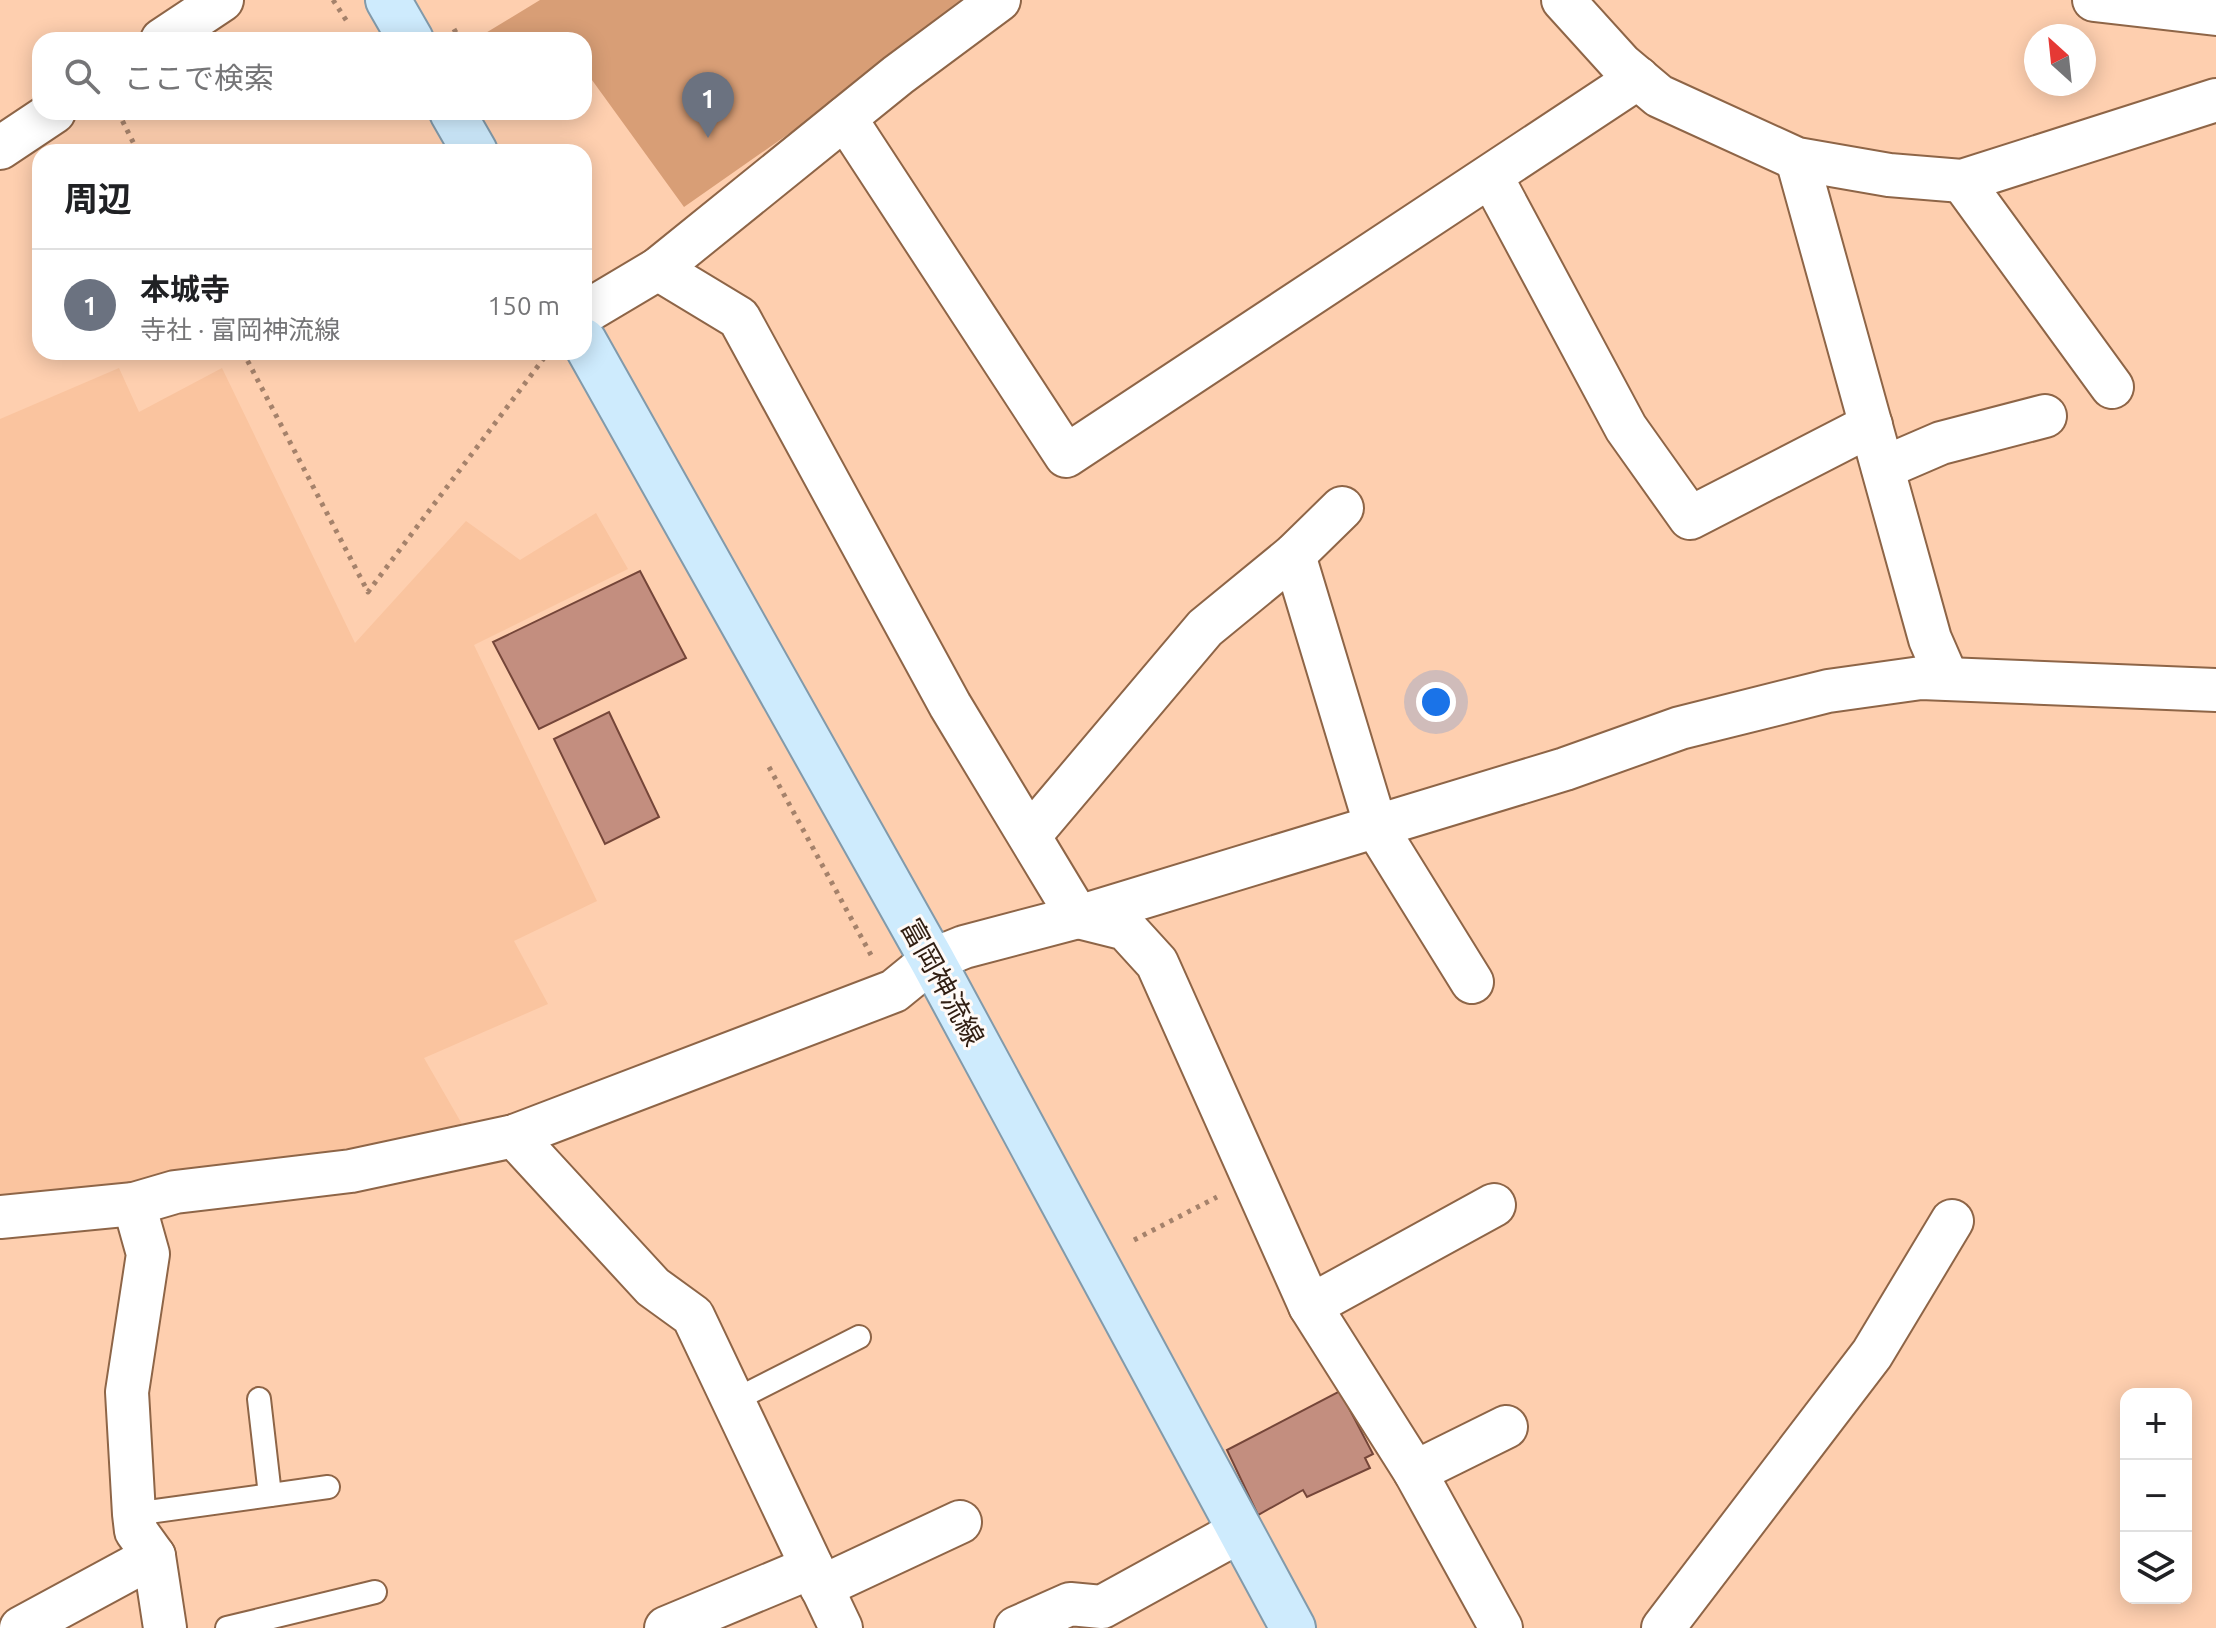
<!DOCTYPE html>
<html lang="ja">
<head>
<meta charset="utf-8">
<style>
	:root { --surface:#fff; --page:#f2f2f2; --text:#202124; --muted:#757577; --line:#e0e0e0; --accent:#1473a1 }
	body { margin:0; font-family:Ubuntu,"Noto Sans JP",sans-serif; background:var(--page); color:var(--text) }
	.controls { position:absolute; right:24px; bottom:24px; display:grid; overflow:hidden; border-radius:16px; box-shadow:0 4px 20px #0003 }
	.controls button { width:72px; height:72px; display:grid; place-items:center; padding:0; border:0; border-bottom:2px solid var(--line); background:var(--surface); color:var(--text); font:40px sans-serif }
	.compass { position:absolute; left:2024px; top:24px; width:72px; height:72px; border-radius:50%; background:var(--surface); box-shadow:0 4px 20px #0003; rotate:333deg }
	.you { position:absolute; left:1436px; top:702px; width:28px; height:28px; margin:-20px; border:6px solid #fff; border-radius:50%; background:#1a73e8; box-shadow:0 0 0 12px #1a73e833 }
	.badge { display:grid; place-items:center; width:52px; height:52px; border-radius:50%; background:var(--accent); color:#fff; font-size:26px; font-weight:700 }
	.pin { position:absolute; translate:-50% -66px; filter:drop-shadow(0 2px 4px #0008) }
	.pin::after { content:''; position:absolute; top:42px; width:28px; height:24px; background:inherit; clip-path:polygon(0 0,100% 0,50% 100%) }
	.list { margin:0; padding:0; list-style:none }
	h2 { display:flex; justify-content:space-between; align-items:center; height:104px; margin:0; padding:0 32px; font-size:34px }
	h2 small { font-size:26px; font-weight:400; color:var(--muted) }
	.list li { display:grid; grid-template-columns:52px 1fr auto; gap:24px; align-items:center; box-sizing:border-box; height:112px; padding:0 32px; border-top:2px solid var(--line) }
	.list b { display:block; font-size:30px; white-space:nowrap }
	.list p { margin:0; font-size:26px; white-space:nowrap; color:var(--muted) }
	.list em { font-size:26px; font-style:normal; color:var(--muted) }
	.icon { flex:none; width:44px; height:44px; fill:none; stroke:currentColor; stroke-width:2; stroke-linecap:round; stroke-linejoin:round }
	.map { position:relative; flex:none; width:2216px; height:1628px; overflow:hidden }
	.search { position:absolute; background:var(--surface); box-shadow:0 4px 20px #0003; left:32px; top:32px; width:560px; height:88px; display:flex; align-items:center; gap:20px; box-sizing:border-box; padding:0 28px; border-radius:24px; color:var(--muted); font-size:30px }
	.panel { position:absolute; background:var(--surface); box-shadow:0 4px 20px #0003; left:32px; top:144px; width:560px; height:216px; border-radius:24px }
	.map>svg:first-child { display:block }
	.built { fill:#fac49f }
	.green { fill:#d89e76 }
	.building { fill:#c38e7f; stroke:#754639; stroke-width:2 }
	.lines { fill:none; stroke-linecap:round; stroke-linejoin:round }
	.lane-casing { stroke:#8e6547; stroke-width:26 }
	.street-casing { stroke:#8e6547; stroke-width:46 }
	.primary-casing { stroke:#829aaa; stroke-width:48 }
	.path { stroke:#a5826b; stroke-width:5; stroke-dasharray:4 6; stroke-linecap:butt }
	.lane { stroke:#fff; stroke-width:22 }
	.street { stroke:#fff; stroke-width:42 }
	.primary { stroke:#ceebfd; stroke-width:44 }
	.labels { text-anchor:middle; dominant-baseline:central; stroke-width:6; stroke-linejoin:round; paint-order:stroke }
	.street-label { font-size:28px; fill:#311f13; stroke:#fffaf7 }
</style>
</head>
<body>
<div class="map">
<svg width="2216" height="1628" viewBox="0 0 2216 1628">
	<rect width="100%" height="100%" fill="#fecfaf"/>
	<polygon class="built" points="119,368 139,412 222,368 355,643 466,521 520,560 596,513 628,569 474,645 597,901 514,941 548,1004 424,1058 466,1131 216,1171 0,1213 0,419"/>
	<polygon class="green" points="540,0 980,0 684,207 584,69 584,40 487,40 484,34"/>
	<g class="building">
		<polygon points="640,571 686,658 539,729 493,642"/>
		<polygon points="609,712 659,817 605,844 554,739"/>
		<polygon points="1340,1391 1373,1454 1365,1458 1370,1468 1307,1497 1303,1490 1258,1515 1227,1450"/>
	</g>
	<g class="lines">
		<defs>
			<g id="lane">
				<polyline points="259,1399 270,1495"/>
				<polyline points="733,1401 859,1337"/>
				<polyline points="134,1514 328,1487"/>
				<polyline points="227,1628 375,1592"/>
			</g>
			<g id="street">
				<polyline points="1563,0 1621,64 1659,96 1797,159 1889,175 1962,181 2216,100"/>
				<polyline points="2094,0 2216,14"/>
				<polyline points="162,40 222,0"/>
				<polyline points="845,118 1066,456 1638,78"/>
				<polyline points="0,148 54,112"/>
				<polyline points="1797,159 1930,639 1947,678"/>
				<polyline points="1491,176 1626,428 1690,518 1871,425"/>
				<polyline points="1962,181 2112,387"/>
				<polyline points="658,269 739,318 950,705 1078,917 1126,929 1157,963 1310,1306 1415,1472 1501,1628"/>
				<polyline points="584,313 658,269 898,75 999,0"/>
				<polyline points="1883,468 1941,443 2045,416"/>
				<polyline points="1294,555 1376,827 1472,982"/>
				<polyline points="1031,834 1205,628 1294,555 1342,508"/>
				<polyline points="514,1136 653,1287 693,1316 841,1628"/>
				<polyline points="134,1204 148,1254 127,1392 134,1514 136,1531 154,1556 165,1628"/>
				<polyline points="0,1217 134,1204 175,1192 351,1171 514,1136 894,991 932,960 964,947 1078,917 1565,769 1680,728 1828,691 1921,678 2216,690"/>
				<polyline points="1310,1306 1494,1205"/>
				<polyline points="1415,1472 1506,1427"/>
				<polyline points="821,1587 960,1522"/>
				<polyline points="21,1628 154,1556"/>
				<polyline points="666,1628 812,1567"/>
				<polyline points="1016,1628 1070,1604 1102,1607 1240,1531"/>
				<polyline points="1663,1628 1872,1354 1952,1221"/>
			</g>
			<g id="primary">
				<polyline points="388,0 411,40"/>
				<polyline points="452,112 475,152"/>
				<polyline points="584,341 932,960 1293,1628"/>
			</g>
		</defs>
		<use href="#lane" class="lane-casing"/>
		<use href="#street" class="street-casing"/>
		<use href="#primary" class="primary-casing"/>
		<g class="path">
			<polyline points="333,0 348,23"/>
			<polyline points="454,29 460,40"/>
			<polyline points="118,112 138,152"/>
			<polyline points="243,352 368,592 544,358"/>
			<polyline points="769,767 871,955"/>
			<polyline points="1134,1240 1217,1197"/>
		</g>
		<use href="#lane" class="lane"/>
		<use href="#street" class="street"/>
		<use href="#primary" class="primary"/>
	</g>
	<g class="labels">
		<g class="street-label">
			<text transform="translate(943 982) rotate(61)">富岡神流線</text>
		</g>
	</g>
</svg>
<div class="controls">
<button>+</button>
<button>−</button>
<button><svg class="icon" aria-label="layers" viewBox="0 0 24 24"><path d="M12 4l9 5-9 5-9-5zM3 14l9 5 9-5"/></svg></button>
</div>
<svg class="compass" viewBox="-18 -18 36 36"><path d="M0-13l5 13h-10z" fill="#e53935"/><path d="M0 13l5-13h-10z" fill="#757577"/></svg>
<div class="you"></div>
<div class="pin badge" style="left:708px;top:138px;background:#6b7280">1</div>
<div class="search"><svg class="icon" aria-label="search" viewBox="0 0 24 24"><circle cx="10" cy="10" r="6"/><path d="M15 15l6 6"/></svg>ここで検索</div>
<section class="panel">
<h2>周辺<small></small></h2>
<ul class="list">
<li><span class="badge" style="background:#6b7280">1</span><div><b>本城寺</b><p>寺社 · 富岡神流線</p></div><em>150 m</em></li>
</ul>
</section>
</div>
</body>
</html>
